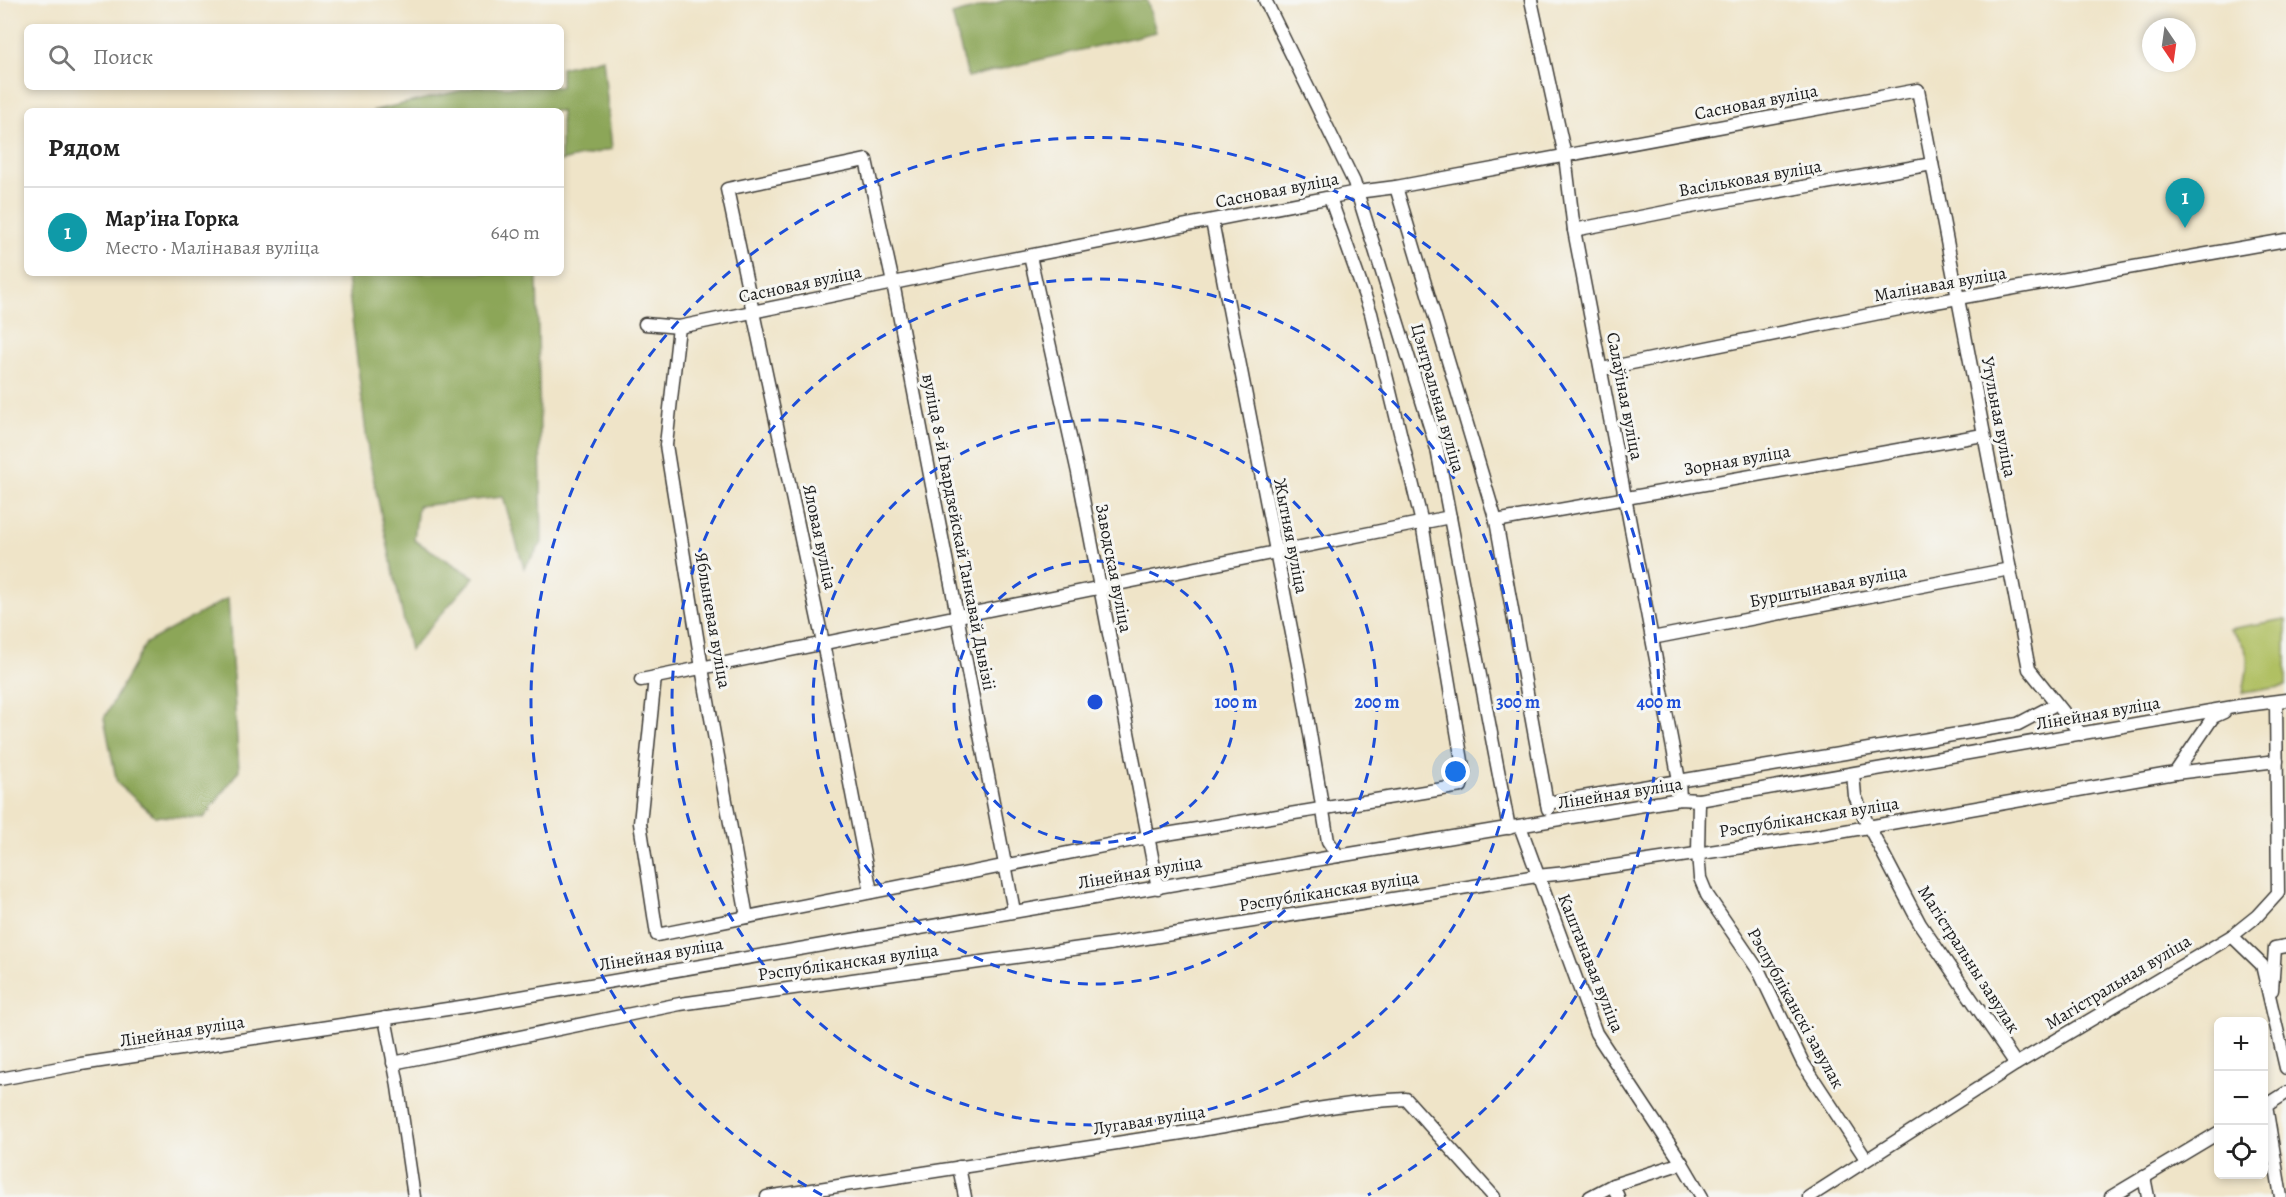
<!DOCTYPE html>
<html lang="ru">
<head>
<meta charset="utf-8">
<style>
	:root { --surface:#fff; --page:#f6f6f6; --text:#222; --muted:#767676; --line:#e0e0e0; --accent:#7c3aed }
	body { margin:0; font-family:Alegreya,serif; background:var(--page); color:var(--text) }
	.controls { position:absolute; right:18px; bottom:18px; display:grid; overflow:hidden; border-radius:9px; box-shadow:0 3px 9px #0003 }
	.controls button { width:54px; height:54px; display:grid; place-items:center; padding:0; border:0; border-bottom:2px solid var(--line); background:var(--surface); color:var(--text); font:30px sans-serif }
	.compass { position:absolute; left:2142px; top:18px; width:54px; height:54px; border-radius:50%; background:var(--surface); box-shadow:0 3px 9px #0003; rotate:167deg }
	.you { position:absolute; left:1456px; top:772px; width:21px; height:21px; margin:-15px; border:4px solid #fff; border-radius:50%; background:#1a73e8; box-shadow:0 0 0 9px #1a73e833 }
	.badge { display:grid; place-items:center; width:39px; height:39px; border-radius:50%; background:var(--accent); color:#fff; font-size:20px; font-weight:700 }
	.pin { position:absolute; translate:-50% -50px; filter:drop-shadow(0 2px 3px #0008) }
	.pin::after { content:''; position:absolute; top:32px; width:21px; height:18px; background:inherit; clip-path:polygon(0 0,100% 0,50% 100%) }
	.list { margin:0; padding:0; list-style:none }
	h2 { display:flex; justify-content:space-between; align-items:center; height:78px; margin:0; padding:0 24px; font-size:26px }
	h2 small { font-size:20px; font-weight:400; color:var(--muted) }
	.list li { display:grid; grid-template-columns:39px 1fr auto; gap:18px; align-items:center; box-sizing:border-box; height:90px; padding:0 24px; border-top:2px solid var(--line) }
	.list b { display:block; font-size:22px; white-space:nowrap }
	.list p { margin:0; font-size:20px; white-space:nowrap; color:var(--muted) }
	.list em { font-size:20px; font-style:normal; color:var(--muted) }
	.icon { flex:none; width:33px; height:33px; fill:none; stroke:currentColor; stroke-width:2; stroke-linecap:round; stroke-linejoin:round }
	.map { position:relative; flex:none; width:2286px; height:1197px; overflow:hidden }
	.search { position:absolute; background:var(--surface); box-shadow:0 3px 9px #0003; left:24px; top:24px; width:540px; height:66px; display:flex; align-items:center; gap:15px; box-sizing:border-box; padding:0 21px; border-radius:9px; color:var(--muted); font-size:22px }
	.panel { position:absolute; background:var(--surface); box-shadow:0 3px 9px #0003; left:24px; top:108px; width:540px; height:168px; border-radius:9px }
	.map>svg:first-child { display:block }
	.green { fill:#b0c063; stroke:#666e40; stroke-width:1.5 }
	.forest { fill:#8ca659; stroke:#54613a; stroke-width:1.5 }
	.lines { fill:none; stroke-linecap:round; stroke-linejoin:round }
	.minor-casing { stroke:#3c3a36; stroke-width:15 }
	.minor { stroke:#fff; stroke-width:12 }
	.ring { fill:none; stroke:#1d4ed8; stroke-width:3; stroke-dasharray:10 8 }
	.labels { text-anchor:middle; dominant-baseline:central; stroke-width:6; stroke-linejoin:round; paint-order:stroke }
	.street-label { font-size:18px; fill:#1c1c1c; stroke:#f6f6f2 }
	.centre { fill:#1d4ed8; stroke:#f6f6f2; stroke-width:3 }
	.ring-label { font-size:18px; text-anchor:middle; font-weight:bold; fill:#1d4ed8; stroke:#f6f6f2; stroke-width:6; stroke-linejoin:round; paint-order:stroke }
</style>
</head>
<body>
<div class="map">
<svg width="2286" height="1197" viewBox="0 0 2286 1197">
	<rect width="100%" height="100%" fill="#f6f6f2"/>
	<filter id="ink" filterUnits="userSpaceOnUse"><feTurbulence type="fractalNoise" baseFrequency=".0167" numOctaves="2"/><feDisplacementMap in="SourceGraphic" scale="12" xChannelSelector="R" yChannelSelector="G"/><feConvolveMatrix kernelMatrix="1 2 1 2 8 2 1 2 1" color-interpolation-filters="sRGB"/></filter>
	<filter id="wash" filterUnits="userSpaceOnUse"><feTurbulence type="fractalNoise" baseFrequency=".008" numOctaves="4" result="noise"/><feDisplacementMap in="SourceGraphic" scale="24" xChannelSelector="R" yChannelSelector="G"/><feGaussianBlur stdDeviation="1.35" result="paint"/><feColorMatrix in="noise" values="0 0 0 0 0 0 0 0 0 0 0 0 0 0 0 0 0 1.4 0 .05"/><feComposite in="paint" operator="in"/></filter>
	<g filter="url(#wash)">
		<rect width="100%" height="100%" fill="#efe4c8"/>
		<path class="green" d="M2286,619V686L2243,693C2248,663 2254,651 2229,629Z"/>
		<g class="forest">
			<polygon points="1006,0 1147,0 1156,32 968,77 952,15"/>
			<polygon points="603,58 612,149 561,161 561,111 372,111 476,87 561,87 561,68"/>
			<polygon points="361,273 537,273 542,543 524,568 503,497 418,506 414,540 474,577 410,650 369,458 347,278"/>
			<polygon points="228,598 239,770 204,818 155,816 117,783 104,718 146,643"/>
		</g>
	</g>
	<g filter="url(#ink)">
		<g class="lines">
			<defs>
				<g id="minor">
					<polyline points="1265,0 1354,182 1437,449 1509,828"/>
					<polyline points="1531,0 1565,156 1574,230 1679,780 1680,799"/>
					<polyline points="1396,187 1496,521 1548,809"/>
					<polyline points="1212,221 1301,680 1328,841 1338,856"/>
					<polyline points="1574,230 1696,206 1932,164"/>
					<polyline points="1030,256 1078,473 1158,888"/>
					<polyline points="645,324 679,327 976,266 1357,192 1396,187 1918,90 2029,669 2081,734"/>
					<polyline points="679,327 666,445 702,668 747,917"/>
					<polyline points="1602,369 1924,304 2286,240"/>
					<polyline points="1496,521 1983,435"/>
					<polyline points="1652,638 2010,569"/>
					<polyline points="655,677 640,823 657,935 1148,837 1461,786 1464,773 1422,523 1371,313 1330,198"/>
					<polyline points="641,680 1450,517"/>
					<polyline points="2175,773 2277,761"/>
					<polyline points="1853,774 1855,796 1868,825 1920,924 2016,1064"/>
					<polyline points="1699,800 1698,853 1700,878 1707,895 1759,971 1803,1063 1866,1159"/>
					<polyline points="1547,803 2018,724 2056,704"/>
					<polyline points="1520,826 1596,1033 1682,1163 1702,1197"/>
					<polyline points="871,892 823,643 727,189 866,160 893,283 1014,911"/>
					<polyline points="2232,936 2262,965 2286,1068"/>
					<polyline points="2272,990 2275,948 2286,946"/>
					<polyline points="385,1018 397,1080 414,1197"/>
					<polyline points="393,1063 680,1004 1109,944 1537,876 1566,873 1811,837 2175,773 2213,717 2224,712"/>
					<polyline points="0,1079 81,1064 474,1005 1338,856 1680,799 1699,800 2239,706 2286,700"/>
					<polyline points="2266,1106 2281,1197"/>
					<polyline points="2264,1107 2286,1093"/>
					<polyline points="959,1167 965,1197"/>
					<polyline points="2144,1177 2148,1197"/>
					<polyline points="1613,1185 1618,1197"/>
					<path d="M767,1197C909,1175 1052,1153 1195,1131C1265,1120 1335,1102 1406,1099L1494,1197"/>
					<polyline points="1590,1197 1613,1185 1682,1163"/>
					<polyline points="1809,1197 2016,1064 2232,936 2257,916 2278,893 2276,702"/>
					<polyline points="2111,1197 2218,1133"/>
				</g>
			</defs>
			<use href="#minor" class="minor-casing"/>
			<use href="#minor" class="minor"/>
		</g>
	</g>
	<g class="ring">
		<circle cx="1095" cy="702" r="141"/>
		<circle cx="1095" cy="702" r="282"/>
		<circle cx="1095" cy="702" r="423"/>
		<path d="M822 1195A564 564 0 1 1 1368 1195"/>
	</g>
	<g class="labels">
		<g class="street-label">
			<text transform="translate(1756 102) rotate(-11)">Сасновая вуліца</text>
			<text transform="translate(1750 178) rotate(-10)">Васільковая вуліца</text>
			<text transform="translate(1277 190) rotate(-11)">Сасновая вуліца</text>
			<text transform="translate(800 284) rotate(-12)">Сасновая вуліца</text>
			<text transform="translate(1940 284) rotate(-10)">Малінавая вуліца</text>
			<text transform="translate(1625 396) rotate(79)">Салаўіная вуліца</text>
			<text transform="translate(1438 398) rotate(74)">Цэнтральная вуліца</text>
			<text transform="translate(1999 417) rotate(79)">Утульная вуліца</text>
			<text transform="translate(1737 460) rotate(-10)">Зорная вуліца</text>
			<text transform="translate(959 532) rotate(79)">вуліца 8-й Гвардзейскай Танкавай Дывізіі</text>
			<text transform="translate(1291 536) rotate(79)">Жытняя вуліца</text>
			<text transform="translate(820 537) rotate(78)">Яловая вуліца</text>
			<text transform="translate(1114 568) rotate(79)">Заводская вуліца</text>
			<text transform="translate(1828 586) rotate(-11)">Бурштынавая вуліца</text>
			<text transform="translate(713 620) rotate(80)">Яблыневая вуліца</text>
			<text transform="translate(2098 713) rotate(-10)">Лінейная вуліца</text>
			<text transform="translate(1620 793) rotate(-9)">Лінейная вуліца</text>
			<text transform="translate(1809 817) rotate(-9)">Рэспубліканская вуліца</text>
			<text transform="translate(1140 872) rotate(-10)">Лінейная вуліца</text>
			<text transform="translate(1329 891) rotate(-9)">Рэспубліканская вуліца</text>
			<text transform="translate(661 954) rotate(-10)">Лінейная вуліца</text>
			<text transform="translate(1969 959) rotate(57)">Магістральны завулак</text>
			<text transform="translate(848 962) rotate(-8)">Рэспубліканская вуліца</text>
			<text transform="translate(1591 963) rotate(68)">Каштанавая вуліца</text>
			<text transform="translate(2118 982) rotate(-31)">Магістральная вуліца</text>
			<text transform="translate(1796 1008) rotate(61)">Рэспубліканскі завулак</text>
			<text transform="translate(182 1031) rotate(-9)">Лінейная вуліца</text>
			<text transform="translate(1149 1120) rotate(-9)">Лугавая вуліца</text>
		</g>
	</g>
	<circle cx="1095" cy="702" r="9" class="centre"/>
	<g class="ring-label">
		<text x="1236" y="708">100 m</text>
		<text x="1377" y="708">200 m</text>
		<text x="1518" y="708">300 m</text>
		<text x="1659" y="708">400 m</text>
	</g>
</svg>
<div class="controls">
<button>+</button>
<button>−</button>
<button><svg class="icon" aria-label="locate" viewBox="0 0 24 24"><circle cx="12" cy="12" r="6"/><path d="M12 2v4M12 18v4M2 12h4M18 12h4"/></svg></button>
</div>
<svg class="compass" viewBox="-18 -18 36 36"><path d="M0-13l5 13h-10z" fill="#e53935"/><path d="M0 13l5-13h-10z" fill="#767676"/></svg>
<div class="you"></div>
<div class="pin badge" style="left:2185px;top:228px;background:#0f9aa8">1</div>
<div class="search"><svg class="icon" aria-label="search" viewBox="0 0 24 24"><circle cx="10" cy="10" r="6"/><path d="M15 15l6 6"/></svg>Поиск</div>
<section class="panel">
<h2>Рядом<small></small></h2>
<ul class="list">
<li><span class="badge" style="background:#0f9aa8">1</span><div><b>Марʼіна Горка</b><p>Место · Малінавая вуліца</p></div><em>640 m</em></li>
</ul>
</section>
</div>
</body>
</html>
